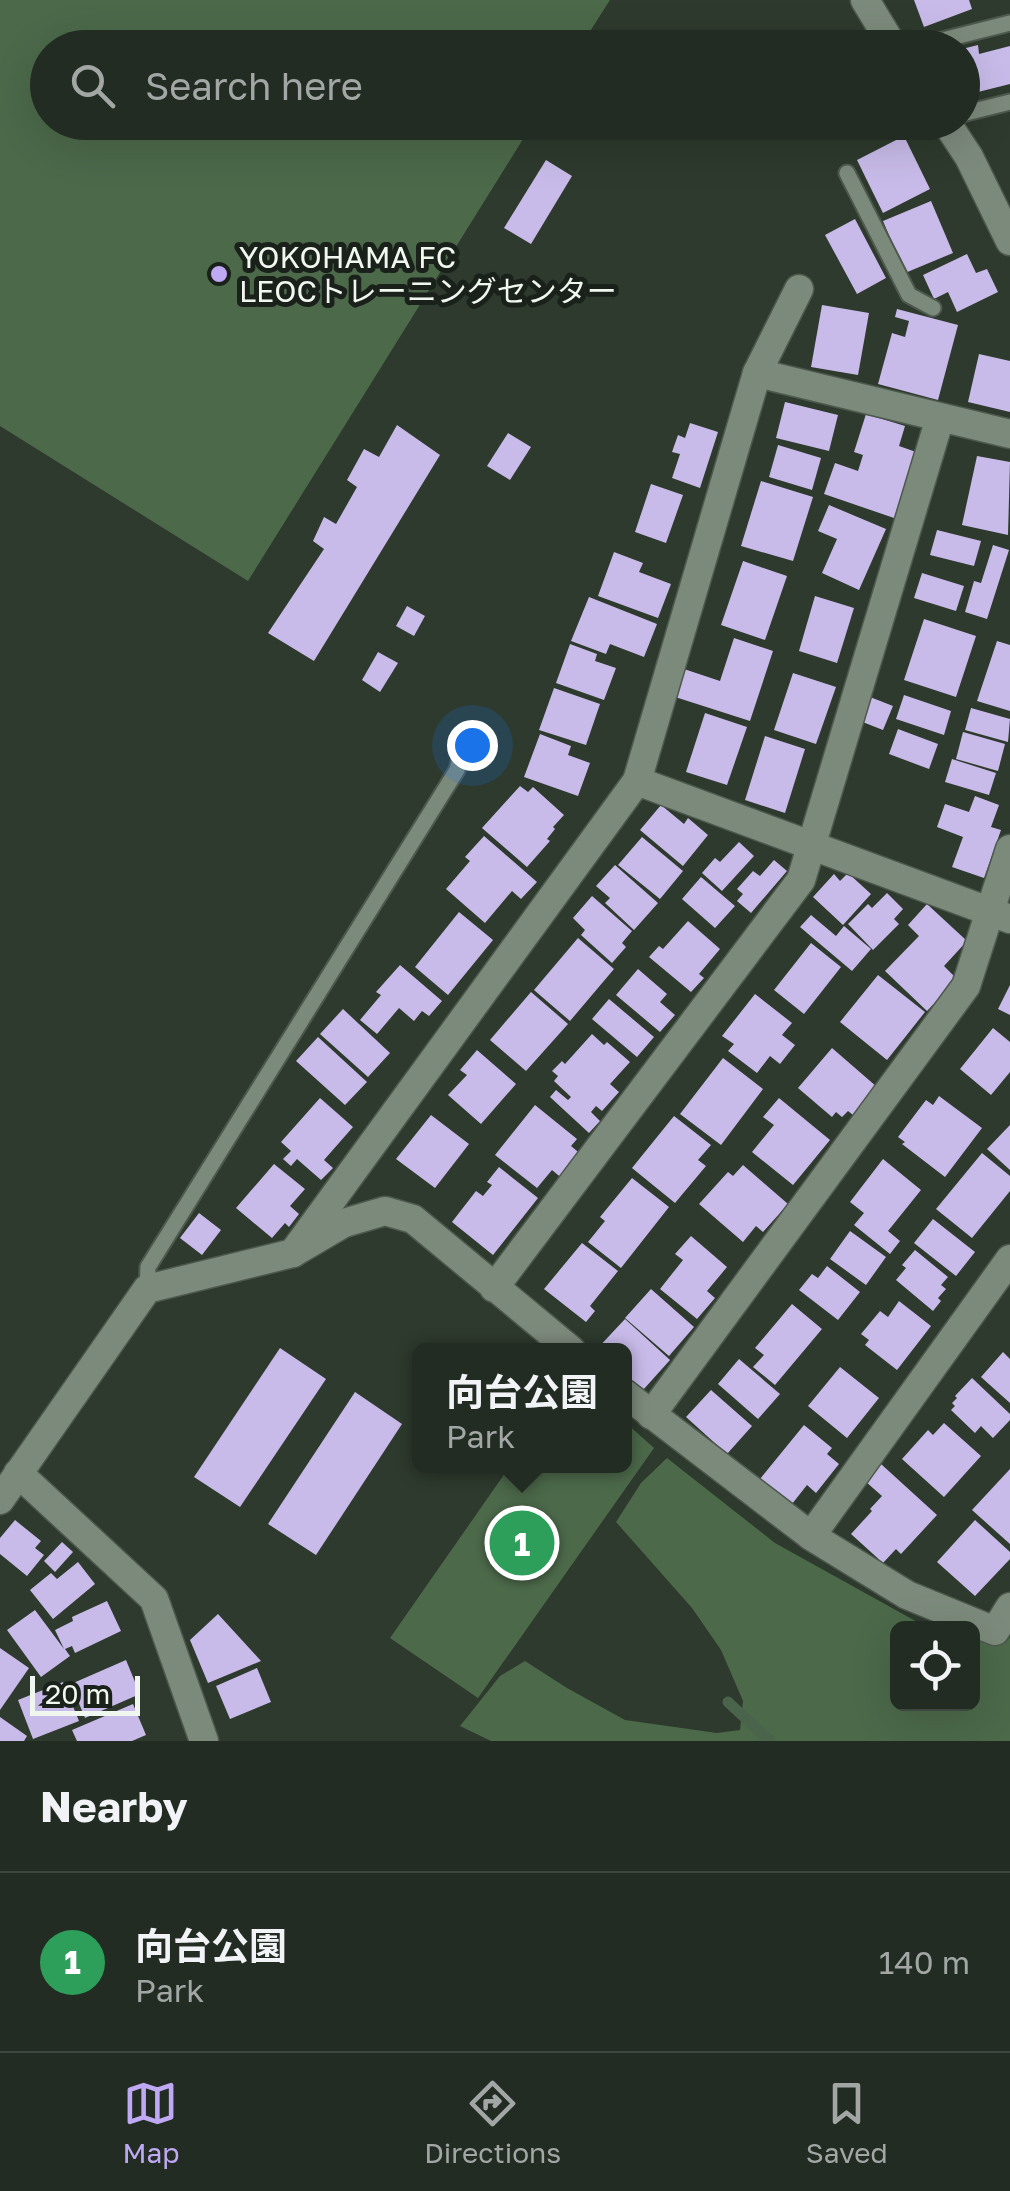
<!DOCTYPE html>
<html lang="en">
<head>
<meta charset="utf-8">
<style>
	:root { --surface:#222c22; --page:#2a342a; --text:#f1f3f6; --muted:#a2a7a5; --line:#3f4840; --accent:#bfa9f4 }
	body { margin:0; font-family:"Golos Text","Noto Sans JP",sans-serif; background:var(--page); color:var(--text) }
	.controls { position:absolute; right:30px; bottom:30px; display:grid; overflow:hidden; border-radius:15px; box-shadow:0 10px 40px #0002 }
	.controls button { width:90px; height:90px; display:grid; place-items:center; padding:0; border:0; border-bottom:2px solid var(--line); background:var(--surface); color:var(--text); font:50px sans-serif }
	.scale { position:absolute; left:30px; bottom:25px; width:110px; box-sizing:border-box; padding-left:10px; border:5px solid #eff7ee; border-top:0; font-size:28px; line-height:35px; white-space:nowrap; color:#eff7ee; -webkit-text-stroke:8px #1a201a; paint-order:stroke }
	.you { position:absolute; left:472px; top:745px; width:35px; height:35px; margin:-25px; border:8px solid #fff; border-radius:50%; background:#1a73e8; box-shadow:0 0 0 15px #1a73e833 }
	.badge { display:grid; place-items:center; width:65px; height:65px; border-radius:50%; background:var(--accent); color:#fff; font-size:32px; font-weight:700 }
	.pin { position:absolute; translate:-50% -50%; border:5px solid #fff; box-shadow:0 2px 10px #0006 }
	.popup { position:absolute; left:412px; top:1343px; width:220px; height:130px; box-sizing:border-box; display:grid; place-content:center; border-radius:15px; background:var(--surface); filter:drop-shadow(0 2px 8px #0005); font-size:32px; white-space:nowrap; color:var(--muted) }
	.popup b { font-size:38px; color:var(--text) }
	.popup::after { content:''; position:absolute; left:50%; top:100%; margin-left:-20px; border:20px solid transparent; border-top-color:var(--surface) }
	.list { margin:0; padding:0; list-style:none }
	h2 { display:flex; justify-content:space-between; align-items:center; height:130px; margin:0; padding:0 40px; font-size:42px }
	h2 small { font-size:32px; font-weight:400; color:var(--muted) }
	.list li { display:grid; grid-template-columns:65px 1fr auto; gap:30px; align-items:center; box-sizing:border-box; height:180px; padding:0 40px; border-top:2px solid var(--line) }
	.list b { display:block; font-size:38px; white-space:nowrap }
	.list p { margin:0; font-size:32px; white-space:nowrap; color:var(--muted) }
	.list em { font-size:32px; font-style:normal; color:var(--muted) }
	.icon { flex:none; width:55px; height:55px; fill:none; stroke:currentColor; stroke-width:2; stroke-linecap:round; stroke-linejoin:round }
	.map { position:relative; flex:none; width:1010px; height:1741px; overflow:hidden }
	.search { position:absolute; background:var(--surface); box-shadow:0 10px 40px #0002; left:30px; right:30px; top:30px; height:110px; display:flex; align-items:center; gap:25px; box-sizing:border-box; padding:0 35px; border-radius:55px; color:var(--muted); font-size:38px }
	.sheet { height:310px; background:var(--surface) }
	nav { display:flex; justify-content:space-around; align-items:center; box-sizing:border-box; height:140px; border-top:2px solid var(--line); background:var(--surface); font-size:28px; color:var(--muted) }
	nav a { display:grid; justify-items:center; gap:5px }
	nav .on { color:var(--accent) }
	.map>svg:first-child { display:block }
	.green { fill:#4c694a }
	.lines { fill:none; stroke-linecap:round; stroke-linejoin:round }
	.stream { stroke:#4a634b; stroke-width:11 }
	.building { fill:#c8bbe9 }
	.service-casing { stroke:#4e594e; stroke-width:19 }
	.minor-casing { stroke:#4e594e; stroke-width:31 }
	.service { stroke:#7c8a7c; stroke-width:15 }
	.minor { stroke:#7c8a7c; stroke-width:28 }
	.poi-dot { fill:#bfa9f4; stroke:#1a201a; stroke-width:4 }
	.labels { text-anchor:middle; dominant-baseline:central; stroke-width:10; stroke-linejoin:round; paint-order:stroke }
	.poi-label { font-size:30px; fill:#eff7ee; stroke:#1a201a; text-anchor:start }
</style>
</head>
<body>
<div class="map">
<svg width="1010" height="1741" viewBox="0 0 1010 1741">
	<rect width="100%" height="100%" fill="#2e3a2d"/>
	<g class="green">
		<polygon points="0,0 610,0 580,47 48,48 48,122 533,123 248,581 0,426"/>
		<polygon points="625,1422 654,1448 478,1698 390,1638 510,1466 624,1466"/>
		<polygon points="667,1458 775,1543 928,1628 898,1628 898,1704 972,1704 973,1640 1005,1643 1010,1637 1010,1741 491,1741 460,1726 500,1676 525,1661 567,1688 625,1720 717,1733 740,1730 743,1701 721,1650 692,1608 616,1522 641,1483"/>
	</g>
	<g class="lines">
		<polyline class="stream" points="728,1702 770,1741"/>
	</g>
	<g class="building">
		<polygon points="914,0 969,0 972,9 924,27"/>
		<polygon points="978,45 979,54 1010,46 1010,84 966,95 962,80 962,49"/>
		<polygon points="904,136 930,189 883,213 857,160"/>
		<polygon points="546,160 572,176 531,244 504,228"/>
		<polygon points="931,201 953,253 905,273 883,221"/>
		<polygon points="855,219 886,278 857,294 825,235"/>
		<polygon points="967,254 976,273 987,269 998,292 957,312 948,292 934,299 923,275"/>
		<polygon points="822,305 869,313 858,375 811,367"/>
		<polygon points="897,309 958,325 938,400 878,384 892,333 905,337 909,321 895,317"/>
		<polygon points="979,354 1010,361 1010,412 968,402"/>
		<polygon points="785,402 838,415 829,451 776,438"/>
		<polygon points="866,414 905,426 899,446 916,452 894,518 824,494 835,463 858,471 863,455 854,452"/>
		<polygon points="690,423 718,432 700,488 672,478 680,454 672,452 678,435 685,438"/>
		<polygon points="397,425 440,455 314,661 268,633 324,549 313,541 324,517 336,524 357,487 347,480 364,449 379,457"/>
		<polygon points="508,433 531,447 510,480 487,466"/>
		<polygon points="778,445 821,458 812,490 769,477"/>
		<polygon points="977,456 1010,462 1008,535 962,525"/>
		<polygon points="761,481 813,497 793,561 741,546"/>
		<polygon points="651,484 683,495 666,543 635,532"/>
		<polygon points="829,505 886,529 859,590 822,573 837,539 818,531"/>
		<polygon points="937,530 981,541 974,566 930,555"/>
		<polygon points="993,545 1009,550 987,619 965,612 974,581 981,583"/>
		<polygon points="614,552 643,563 639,572 671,584 658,618 598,596"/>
		<polygon points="743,561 787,576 765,640 721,625"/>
		<polygon points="922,573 964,586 956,611 914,598"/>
		<polygon points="815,596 854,608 837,663 799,651"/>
		<polygon points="589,597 657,624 644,657 610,644 606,654 571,641"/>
		<polygon points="407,606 425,616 414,636 396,626"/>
		<polygon points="924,619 976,636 956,697 904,680"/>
		<polygon points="734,638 773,651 750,721 672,696 681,668 720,681"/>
		<polygon points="997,641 1010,645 1010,711 977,701"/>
		<polygon points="570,644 597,654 595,661 616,668 604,700 556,683"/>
		<polygon points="378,652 398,663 380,692 362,680"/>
		<polygon points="793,673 836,687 816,744 774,730"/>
		<polygon points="554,688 600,704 586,745 539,730"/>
		<polygon points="904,695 951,711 944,735 896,719"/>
		<polygon points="870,697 893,706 883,730 860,721"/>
		<polygon points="971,708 1010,719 1008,742 965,730"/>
		<polygon points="705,713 747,727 727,785 686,772"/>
		<polygon points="898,729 938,744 929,769 889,754"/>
		<polygon points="963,732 1005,744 998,771 956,759"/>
		<polygon points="540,734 571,746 568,755 590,763 578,796 524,777"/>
		<polygon points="765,736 805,749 785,813 745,800"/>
		<polygon points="952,759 996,773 989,795 945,782"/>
		<polygon points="520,786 528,792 533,787 564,815 553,827 555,829 547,839 550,841 527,867 482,828"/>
		<polygon points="975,796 999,805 991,827 1001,830 984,878 952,867 963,837 937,827 945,804 969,812"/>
		<polygon points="661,805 684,824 688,818 708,835 683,866 640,830"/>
		<polygon points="484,836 537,882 521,899 512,891 485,923 446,889 470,861 465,857"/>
		<polygon points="642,837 683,871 660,899 618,865"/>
		<polygon points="739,842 754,856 722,891 702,873 715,858 720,862"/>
		<polygon points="774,860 787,871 751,913 737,901 743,894 737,889 753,871 760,876"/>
		<polygon points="615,865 658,903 634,930 605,903 610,898 596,886"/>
		<polygon points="848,873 871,894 843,925 813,897 834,874 840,881"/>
		<polygon points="701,877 735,906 715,928 682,899"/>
		<polygon points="887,893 903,909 894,919 899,924 873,950 848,924 868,904 872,908"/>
		<polygon points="592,896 632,931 622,943 626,947 612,963 581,935 585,930 573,918"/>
		<polygon points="927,904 967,941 944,966 957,979 927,1011 885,971 919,936 908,925"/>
		<polygon points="459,912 493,940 448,995 415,967"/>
		<polygon points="811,915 836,936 844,926 871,949 852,971 800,927"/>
		<polygon points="688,921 720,949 699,974 704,978 691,992 649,957 659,946 663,949"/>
		<polygon points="578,938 614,969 570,1021 534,990"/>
		<polygon points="811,943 841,967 804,1014 774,990"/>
		<polygon points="400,965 442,1001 429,1016 422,1011 414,1021 399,1008 377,1034 360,1020 381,995 376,992"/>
		<polygon points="638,969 667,994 660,1002 675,1015 660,1032 616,995"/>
		<polygon points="878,975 925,1012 887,1060 840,1022"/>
		<polygon points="1010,985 1010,1015 998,1009"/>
		<polygon points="531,992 568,1024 526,1071 490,1040"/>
		<polygon points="755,994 792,1023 782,1035 795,1045 780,1064 770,1056 757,1073 728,1051 734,1044 722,1036"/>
		<polygon points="609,999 654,1037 637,1057 592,1019"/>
		<polygon points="343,1009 390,1053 368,1077 320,1034"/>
		<polygon points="993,1028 1010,1042 1010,1072 991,1095 960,1069"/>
		<polygon points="592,1034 604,1045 607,1042 630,1062 610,1084 619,1092 602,1111 596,1106 591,1112 600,1121 589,1133 550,1097 556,1090 568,1100 571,1097 554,1081 558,1076 552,1071 562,1061 565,1064"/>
		<polygon points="318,1037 367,1082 345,1105 296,1061"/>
		<polygon points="832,1048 877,1087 853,1115 848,1111 842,1117 836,1112 832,1117 798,1088"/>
		<polygon points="477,1050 516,1084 481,1124 448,1095 467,1075 460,1070"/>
		<polygon points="723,1058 763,1089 721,1145 680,1114"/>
		<polygon points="939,1096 982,1128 945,1177 902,1144 905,1142 898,1137 926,1100 933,1105"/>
		<polygon points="320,1098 353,1127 324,1160 333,1168 321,1180 297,1159 291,1166 283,1159 291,1151 281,1142"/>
		<polygon points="779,1098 830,1140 793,1185 752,1152 774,1125 763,1117"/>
		<polygon points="535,1105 577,1139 571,1146 583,1156 564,1180 552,1170 537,1188 495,1155"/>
		<polygon points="431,1115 469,1144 435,1188 396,1159"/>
		<polygon points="674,1116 711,1145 698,1160 706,1166 675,1203 632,1168"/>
		<polygon points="1010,1125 1010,1170 987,1149"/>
		<polygon points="982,1153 1010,1176 1010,1191 972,1238 936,1209"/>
		<polygon points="883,1159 921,1190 888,1231 900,1241 890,1254 854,1225 864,1213 850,1202"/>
		<polygon points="274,1164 305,1189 290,1206 299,1214 289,1227 285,1223 272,1238 236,1208"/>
		<polygon points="743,1165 788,1204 763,1232 756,1226 743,1242 699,1204 728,1172 733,1176"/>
		<polygon points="499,1167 538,1198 493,1255 452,1222 476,1191 483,1196 492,1185 487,1182"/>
		<polygon points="632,1178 669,1207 621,1268 588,1242 605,1221 600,1217"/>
		<polygon points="199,1213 221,1230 202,1255 180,1238"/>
		<polygon points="933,1219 975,1252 956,1276 914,1243"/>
		<polygon points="850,1231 886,1257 866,1285 830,1259"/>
		<polygon points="691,1236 727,1267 707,1291 715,1298 697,1319 660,1289 683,1260 675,1254"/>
		<polygon points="582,1243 618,1271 590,1306 595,1311 586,1322 544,1289"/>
		<polygon points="915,1250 948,1277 941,1285 946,1289 938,1298 941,1301 933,1311 896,1280 906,1268 902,1265"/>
		<polygon points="827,1266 860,1292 838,1320 799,1290 812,1274 818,1278"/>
		<polygon points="651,1289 694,1327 669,1356 625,1318"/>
		<polygon points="899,1301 931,1326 897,1370 865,1345 869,1340 861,1334 880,1311 888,1317"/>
		<polygon points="792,1304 822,1329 775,1385 753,1367 764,1355 755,1348"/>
		<polygon points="625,1319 670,1360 643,1390 624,1374 624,1350 596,1350"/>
		<polygon points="280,1348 326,1379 240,1507 194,1477"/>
		<polygon points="1003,1352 1010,1359 1010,1403 981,1377"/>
		<polygon points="739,1359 780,1394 758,1419 718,1384"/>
		<polygon points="840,1367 879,1398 847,1438 808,1406"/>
		<polygon points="972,1378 1010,1414 1010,1420 993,1438 981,1426 975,1433 951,1410 955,1406 952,1403 957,1398 955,1396"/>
		<polygon points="711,1390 752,1426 727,1454 686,1417"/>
		<polygon points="355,1392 402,1424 316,1555 268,1524"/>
		<polygon points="944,1423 981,1456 944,1497 902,1459 928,1430 933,1435"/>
		<polygon points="804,1425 832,1448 827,1454 839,1464 816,1493 807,1485 792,1504 760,1479"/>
		<polygon points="881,1464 937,1515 901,1554 896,1549 883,1563 851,1534 872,1511 870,1509 882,1496 865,1481"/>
		<polygon points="1010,1469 1010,1544 972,1510"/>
		<polygon points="15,1520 41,1541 35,1548 44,1555 27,1576 0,1554 0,1538"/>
		<polygon points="975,1520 1010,1552 1010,1559 975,1596 937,1562"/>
		<polygon points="62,1542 73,1552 55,1572 44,1561"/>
		<polygon points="78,1562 95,1584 53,1619 30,1590 51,1573 57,1579"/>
		<polygon points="107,1601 121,1631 75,1653 72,1646 65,1649 70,1656 41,1677 7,1630 35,1610 64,1649 55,1630 73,1621 72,1617"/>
		<polygon points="218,1614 261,1661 208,1683 190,1640"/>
		<polygon points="0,1648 29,1668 0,1710"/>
		<polygon points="126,1660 140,1694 85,1718 71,1684"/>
		<polygon points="257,1668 271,1702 230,1719 216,1686"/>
		<polygon points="63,1682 79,1721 33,1739 18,1700"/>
		<polygon points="133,1704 146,1735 132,1741 77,1741 72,1730"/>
		<polygon points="0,1717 27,1736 24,1741 0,1741"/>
	</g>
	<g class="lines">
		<defs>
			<g id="service">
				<polyline points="911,48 1010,23"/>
				<polyline points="962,114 1010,102"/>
				<polyline points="847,173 909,295 933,308"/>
				<polyline points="147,1289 148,1267 457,770 463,747"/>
			</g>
			<g id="minor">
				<polyline points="865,0 894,48"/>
				<polyline points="946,122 969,157 1010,241"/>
				<polyline points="757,373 1010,434"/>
				<polyline points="637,781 1010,919"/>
				<polyline points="293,1253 637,781 757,373 799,289"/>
				<polyline points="494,1288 801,880 940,418"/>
				<polyline points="624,1393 811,1536 907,1595 995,1631 1010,1607"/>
				<polyline points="651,1415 966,986 1010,849"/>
				<polyline points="18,1473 154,1599 204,1741"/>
				<polyline points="0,1500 147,1289 293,1253 344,1223 385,1211 413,1219 571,1350"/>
				<polyline points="811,1536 1010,1259"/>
			</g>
		</defs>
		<use href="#service" class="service-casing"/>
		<use href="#minor" class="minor-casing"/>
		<use href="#service" class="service"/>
		<use href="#minor" class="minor"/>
	</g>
	<circle class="poi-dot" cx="219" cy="274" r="10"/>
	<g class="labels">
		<g class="poi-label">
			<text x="239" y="257">YOKOHAMA FC<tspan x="239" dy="34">LEOCトレーニングセンター</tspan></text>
		</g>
	</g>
</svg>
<div class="controls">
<button><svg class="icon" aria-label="locate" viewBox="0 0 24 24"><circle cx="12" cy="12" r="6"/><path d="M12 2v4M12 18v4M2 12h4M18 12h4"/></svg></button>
</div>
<div class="scale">20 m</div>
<div class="you"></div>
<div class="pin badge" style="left:522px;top:1543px;background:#2e9e5b">1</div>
<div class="popup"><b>向台公園</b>Park</div>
<div class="search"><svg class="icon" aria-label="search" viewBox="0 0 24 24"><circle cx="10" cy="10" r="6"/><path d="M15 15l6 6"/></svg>Search here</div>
</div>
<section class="sheet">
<h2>Nearby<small></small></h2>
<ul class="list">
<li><span class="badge" style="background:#2e9e5b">1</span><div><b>向台公園</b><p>Park</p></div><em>140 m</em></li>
</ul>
</section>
<nav>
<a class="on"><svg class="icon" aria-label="map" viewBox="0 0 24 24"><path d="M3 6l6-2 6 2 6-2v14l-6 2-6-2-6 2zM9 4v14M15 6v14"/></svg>Map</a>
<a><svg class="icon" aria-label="directions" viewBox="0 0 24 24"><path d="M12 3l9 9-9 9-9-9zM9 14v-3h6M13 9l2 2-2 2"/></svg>Directions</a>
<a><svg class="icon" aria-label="saved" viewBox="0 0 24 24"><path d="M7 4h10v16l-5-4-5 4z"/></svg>Saved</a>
</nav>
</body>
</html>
